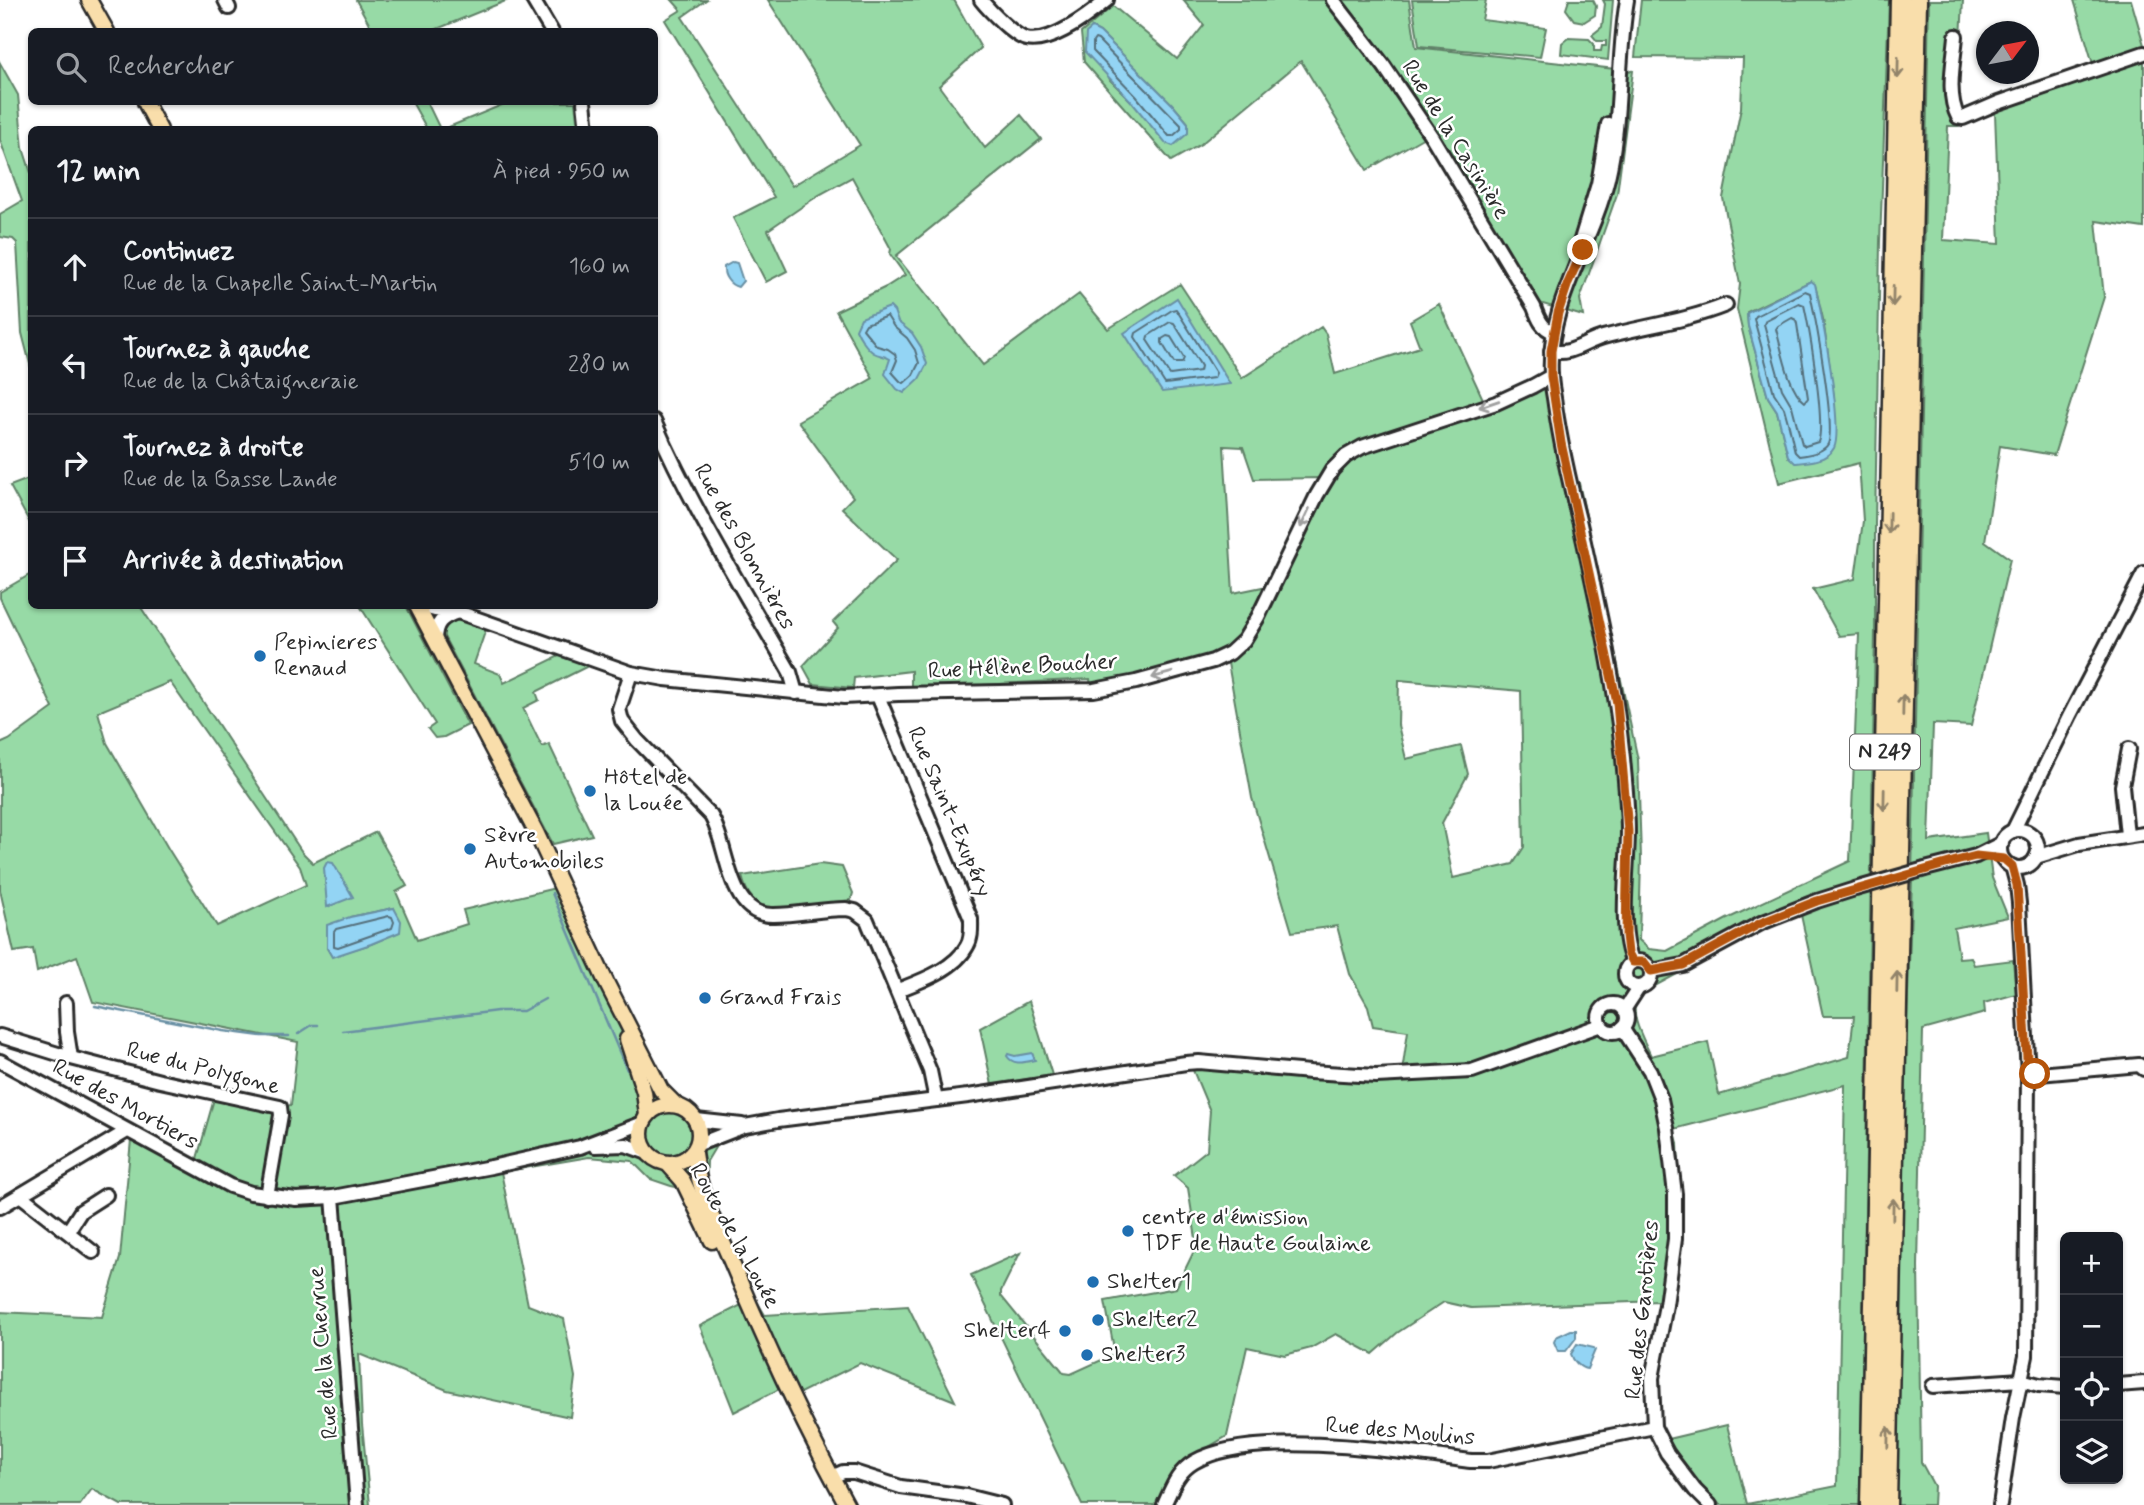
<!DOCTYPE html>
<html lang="fr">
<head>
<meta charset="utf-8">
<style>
	:root { --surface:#171b24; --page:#20242c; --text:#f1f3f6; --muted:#9ea1a6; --line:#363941 }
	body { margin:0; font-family:Mynerve,sans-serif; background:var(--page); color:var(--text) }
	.controls { position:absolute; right:21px; bottom:21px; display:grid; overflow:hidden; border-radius:10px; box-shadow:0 2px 5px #0004 }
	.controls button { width:63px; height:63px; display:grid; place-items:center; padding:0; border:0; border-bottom:2px solid var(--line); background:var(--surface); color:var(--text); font:35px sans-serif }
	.compass { position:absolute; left:1976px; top:21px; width:63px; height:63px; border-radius:50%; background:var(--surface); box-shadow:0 2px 5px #0004; rotate:58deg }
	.stop { position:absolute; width:21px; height:21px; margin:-16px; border:5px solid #b45309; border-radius:50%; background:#fff }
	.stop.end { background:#b45309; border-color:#fff; box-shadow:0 2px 7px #0008 }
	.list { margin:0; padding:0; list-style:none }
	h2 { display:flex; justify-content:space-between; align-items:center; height:91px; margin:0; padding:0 28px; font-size:30px }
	h2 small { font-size:23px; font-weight:400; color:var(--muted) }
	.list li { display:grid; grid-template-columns:46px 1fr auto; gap:21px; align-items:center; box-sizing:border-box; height:98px; padding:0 28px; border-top:2px solid var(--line) }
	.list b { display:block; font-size:26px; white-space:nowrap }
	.list p { margin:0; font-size:23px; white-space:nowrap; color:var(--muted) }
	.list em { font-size:23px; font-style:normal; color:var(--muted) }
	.icon { flex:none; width:38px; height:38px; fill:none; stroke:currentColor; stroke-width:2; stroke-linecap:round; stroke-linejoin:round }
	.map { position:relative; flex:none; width:2144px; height:1505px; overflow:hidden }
	.search { position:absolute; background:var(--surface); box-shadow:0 2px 5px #0004; left:28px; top:28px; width:630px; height:77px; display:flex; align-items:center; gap:18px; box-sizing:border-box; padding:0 24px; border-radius:10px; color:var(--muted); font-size:26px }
	.panel { position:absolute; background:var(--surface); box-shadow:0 2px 5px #0004; left:28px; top:126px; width:630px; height:483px; border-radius:10px }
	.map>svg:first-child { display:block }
	.green { fill:#97daa6; stroke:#618268; stroke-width:2; fill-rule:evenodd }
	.water { fill:#93d4f4; stroke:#6990a4; stroke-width:2 }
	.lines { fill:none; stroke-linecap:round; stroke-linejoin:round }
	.shore { stroke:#556f7b; stroke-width:2 }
	.stream { stroke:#6990a4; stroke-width:2.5 }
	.minor-casing { stroke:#2b2b2b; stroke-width:18 }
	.major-casing { stroke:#2b2b2b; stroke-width:19 }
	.highway-casing { stroke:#2b2b2b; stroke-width:23 }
	.minor { stroke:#fff; stroke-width:12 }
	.major { stroke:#f9deab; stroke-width:14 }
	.highway { stroke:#f9deab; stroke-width:18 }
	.minor-bridge-casing { stroke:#2b2b2b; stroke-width:18; stroke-linecap:butt }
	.minor-bridge { stroke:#fff; stroke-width:12 }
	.oneway { stroke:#92846b }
	.oneway2 { stroke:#a0a0a0 }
	.route { stroke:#b45309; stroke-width:9 }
	.poi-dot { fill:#1f6fb2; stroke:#fff; stroke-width:2.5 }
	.labels { text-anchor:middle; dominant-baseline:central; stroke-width:5; stroke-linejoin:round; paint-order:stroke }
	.shield { fill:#fff; stroke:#6b6b6b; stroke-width:2 }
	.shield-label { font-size:21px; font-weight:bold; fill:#2b2b2b }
	.street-label { font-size:23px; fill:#2b2b2b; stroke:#fff }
	.poi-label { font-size:23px; fill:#2b2b2b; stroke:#fff; text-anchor:start }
</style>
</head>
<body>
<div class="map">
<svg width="2144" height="1505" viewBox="0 0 2144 1505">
	<rect width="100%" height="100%" fill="#fff"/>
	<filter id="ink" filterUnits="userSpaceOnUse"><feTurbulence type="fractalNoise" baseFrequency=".0143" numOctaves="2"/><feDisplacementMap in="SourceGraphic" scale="14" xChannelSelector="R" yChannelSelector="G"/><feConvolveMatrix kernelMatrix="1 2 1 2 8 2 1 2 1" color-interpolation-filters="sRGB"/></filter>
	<g filter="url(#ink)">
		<g class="green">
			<polygon points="356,0 508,0 432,31 373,31"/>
			<path d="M672,0H706L682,17L792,186L860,145L768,0H954L981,48L939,86L985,148L1021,115L1041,139L896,256L983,365L1079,294L1108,329L1180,284L1242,378L1321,327L1326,334L1335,374L1420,347L1410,321L1439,304L1488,410L1545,388L1563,484L1579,483L1638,760L1641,858L1639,940L1649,949L1667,951L1727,919L1850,861L1859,634L1839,636L1813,589L1855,579L1863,521L1859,463L1779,483L1737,309L1740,284L1723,198L1741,108L1743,58L1635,57L1641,0H1889L1880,242L1875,524V632L1860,1505H1720L1692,1476L1668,1439L1727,1425L1747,1504L1837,1486L1845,1085L1674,1129L1678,1143L1682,1247L1670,1304L1660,1301L1471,1308L1444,1302L1397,1333L1373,1354L1336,1334L1311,1348L1285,1355L1247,1347L1227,1436L1177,1466L1158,1502L1154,1505H1082L971,1275L1020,1253L1001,1291V1296L1064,1373L1071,1374L1115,1354L1105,1301L1176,1288L1197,1245L1188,1188L1174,1176L1207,1150L1210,1111L1192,1068L1346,1081L1401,1079L1408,1031L1373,1026L1368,1006L1350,974L1337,926L1292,932L1252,798L1228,663L1092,696L1090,679L911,689V671L854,678L853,688L813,684L803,666L838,628L833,622L897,560L842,508L853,497L798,421L873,378L836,311L886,287L905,275L890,254L891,249L852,177L819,195L768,230L787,271L766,282L733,218L774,197L665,20L681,10ZM1811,281L1815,285L1823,319L1834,397L1788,456L1777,411L1768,397L1748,326L1747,312ZM1224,446L1243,447L1254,479L1320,478L1272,585L1233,593ZM1399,680L1521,691L1524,847L1513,864L1453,878L1442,823L1468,774L1461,746L1406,759L1398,725ZM1801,915L1823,1016H1854L1849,1057L1719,1095L1708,1042L1651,1056C1643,1038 1628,1014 1638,995L1742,939Z"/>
			<path d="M1183,0H1409L1416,47L1633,71L1617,194L1580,299L1583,316L1536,302L1433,132L1367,170L1301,61L1201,144L1171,161L1084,62L1081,33L1113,6L1177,59L1204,25ZM1092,28L1100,32L1172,104L1188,123L1130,100L1110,80Z"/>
			<polygon points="1412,0 1486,0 1482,20 1546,28 1540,57 1419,46"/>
			<polygon points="1569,0 1593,0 1596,6 1595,15 1584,22 1574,20 1566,9"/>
			<polygon points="1603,0 1613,0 1608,60 1561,54 1562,43 1568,38 1589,39 1594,44 1594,51 1601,51 1602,46 1606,46 1606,41 1597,41 1592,35 1602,27 1605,4"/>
			<path d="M1929,0H1963L1958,98L1961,110L2093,64L2074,0H2131L2144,45V228L2096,221L2104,297L2054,455L2000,446L1985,541L2010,559L1971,726L1933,724L1929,841L1986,833L1992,878L2008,917L1954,928L1959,958L1971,957L1974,965L2013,960L2016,994L1984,1003L1985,1013L1923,1030L1918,1266L1921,1462L1934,1486L1933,1505H1896L1905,1080L1912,879ZM1995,113L2000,244L1943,240L1948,126H1958Z"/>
			<polygon points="0,63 18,95 23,148 31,173 31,368 22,333 17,243 13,239 0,237 0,214 22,201 0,140"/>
			<polygon points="412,102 427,102 440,129 427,129"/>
			<polygon points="509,102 575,102 578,129 444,129"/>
			<polygon points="31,478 31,525 10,486"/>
			<path d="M31,574L32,606H140L302,852L313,863L376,832L407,886L396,892L417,940L467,924L463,910L568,885L664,1092L696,1110L716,1146L707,1161L706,1193L671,1186L650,1179L632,1161L589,1157L501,1172L528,1305L564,1319L575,1377L570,1417L447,1390L359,1354L362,1424L370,1505H121L92,1489L80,1505H0V1312L102,1317L120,1258L132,1129L196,1162L214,1099L264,1111L291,1105L298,1042L93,1002L77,956L37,972L33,949L14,952L0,890V744L9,740L53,708L0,598V592ZM170,682L300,867L306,885L217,926L169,850L107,743L98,712ZM394,908L399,932L371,944L332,956L327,948L350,917Z"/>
			<polygon points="360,606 406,606 468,725 444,737 435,738 428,729 435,724"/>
			<polygon points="459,618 486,629 474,664 500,674 504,683 561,655 588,666 536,692 539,700 523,708 542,747 549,744 592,835 553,844 442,633 448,623"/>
			<path d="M820,864L842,867L853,893L851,900L772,910C754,905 746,893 742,876Z"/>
			<polygon points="1029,1001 1052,1075 992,1085 980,1028"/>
			<polygon points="755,1298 765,1315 908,1306 955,1401 860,1363 798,1394 791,1383 734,1412 700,1326"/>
		</g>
		<g class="water">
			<polygon points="1092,28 1100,32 1172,104 1188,123 1188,133 1173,146 1165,143 1130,100 1085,52 1086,33"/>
			<path d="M733,262L737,263L743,281L738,287C729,285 723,275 724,267Z"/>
			<path d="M1811,281L1815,284C1821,311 1844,428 1834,448C1827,461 1808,462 1795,463L1788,456L1777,411L1768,397L1748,326L1747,313Z"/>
			<polygon points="1177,298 1230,384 1162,392 1124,333"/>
			<path d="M890,307L894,311L898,322L912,333L921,347L927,364L919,379L904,393L897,389L885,374L890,359C884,355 879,356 874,353C866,348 859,336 856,329L861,318Z"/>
			<polygon points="327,862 333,863 353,897 327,907 324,868"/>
			<polygon points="394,908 401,921 400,932 371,944 332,957 327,948 327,925 350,917"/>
			<path d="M1032,1053L1035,1060C1025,1062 1013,1066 1007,1056L1008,1054L1015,1056Z"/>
			<polygon points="1571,1330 1576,1330 1576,1338 1566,1351 1558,1351 1554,1342 1556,1337"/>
			<path d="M1577,1344L1594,1348L1595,1350L1587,1369C1580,1368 1573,1361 1571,1354Z"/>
		</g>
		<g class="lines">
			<g class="shore">
				<polygon points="1095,39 1098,40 1181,125 1181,129 1173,136 1169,136 1136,96 1093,51 1093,42"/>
				<path d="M1805,291L1810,293C1815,316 1836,427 1828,444C1823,453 1808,455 1799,456L1795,452L1789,426L1784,408L1774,393L1754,319L1756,316Z"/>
				<path d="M1799,303L1804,305C1809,327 1826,425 1818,442L1805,446L1802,444L1792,406L1782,389L1764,324L1766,320Z"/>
				<polygon points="1176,309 1216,373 1214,378 1165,384 1135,337 1136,333 1172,310"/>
				<polygon points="887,316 894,327 907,338 915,350 919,363 913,375 904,383 901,382 892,372 897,360 895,354 888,349 877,346 863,329 866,324"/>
				<path d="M1792,318L1796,320L1797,324L1808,398L1805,402C1788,389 1782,350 1776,329L1778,326Z"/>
				<polygon points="1170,322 1174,323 1201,366 1200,371 1170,375 1147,340 1148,336"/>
				<polygon points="1167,336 1171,337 1184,358 1182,363 1174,363 1162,343 1162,339"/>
				<polygon points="389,916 392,917 394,922 392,928 338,947 334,946 334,932 336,929"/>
			</g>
			<g class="stream">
				<polyline points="552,893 627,1070"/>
				<polyline points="95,1006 223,1031 261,1036 289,1036"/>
				<polyline points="343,1031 497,1011 523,1011 545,999"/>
				<polyline points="298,1034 312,1025 318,1025"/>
			</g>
			<defs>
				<g id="minor">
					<polyline points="225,0 229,8"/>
					<polyline points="533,0 552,32"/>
					<path d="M981,0C989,10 1014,36 1026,39C1050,45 1089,15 1107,0"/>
					<path d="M1333,0L1384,66L1432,137L1534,307C1538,318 1542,329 1554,332"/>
					<path d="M1627,0C1617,59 1622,120 1608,178C1592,245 1547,303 1551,374C1551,385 1554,395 1555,405C1561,446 1570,485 1580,524C1597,601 1615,679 1623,758C1625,782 1628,807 1628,832C1628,867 1618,932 1633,962"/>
					<path d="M1956,36C1954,61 1946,94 1958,117L1963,118L1998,103L2144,53"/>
					<polyline points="584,102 587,130"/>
					<polyline points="1580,243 1598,184 1608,124"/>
					<path d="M1551,351C1571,356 1585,342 1603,337C1645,326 1686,321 1726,305"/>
					<path d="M654,421C692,508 743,590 790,672L796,693"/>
					<path d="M421,606L435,610L458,612C442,617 435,623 435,640"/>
					<polyline points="458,612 631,673 665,679 844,697 898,694 1094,690 1136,682 1213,661 1230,653 1244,640 1258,617 1317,495 1332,470 1346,456 1362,447 1496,403 1533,386 1551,376"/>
					<path d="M631,673L619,709L622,721L637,740L711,816C729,846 727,917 774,915C798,915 821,909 846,909L855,911L867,920L930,1071L936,1100"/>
					<path d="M878,696L971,919C971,928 972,938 967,946C955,969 921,981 898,990"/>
					<circle cx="2019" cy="849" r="19"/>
					<polyline points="2013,831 2070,715 2144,573"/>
					<polyline points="2127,835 2122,786 2129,749"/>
					<polyline points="2036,857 2079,844 2144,834"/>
					<polyline points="1925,869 1976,856 2002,843"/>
					<circle cx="1638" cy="974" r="13"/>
					<polyline points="1651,971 1683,965 1761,923 1817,901 1855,889"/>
					<polyline points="66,1003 67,1032 71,1058"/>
					<circle cx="1613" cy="1018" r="14"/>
					<polyline points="1624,1010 1639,987"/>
					<polyline points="1622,1028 1650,1071 1661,1099 1667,1128 1675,1194 1675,1239 1666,1305 1652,1378 1654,1427 1667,1453 1695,1490 1710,1505"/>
					<polyline points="0,1036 71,1058 160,1081 280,1107 281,1115 267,1196"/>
					<polyline points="0,1061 230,1186 251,1193 296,1199 333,1197 491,1167 580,1147 643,1123"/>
					<polyline points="2028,1075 2139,1065 2144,1069"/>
					<polyline points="696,1120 742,1125"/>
					<polyline points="699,1144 745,1126 778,1120 968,1096 1186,1063 1199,1062 1310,1072 1376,1076 1472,1071 1601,1025"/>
					<polyline points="595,1146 626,1145 648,1153"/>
					<polyline points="20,1195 93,1252"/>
					<polyline points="333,1197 357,1505"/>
					<polyline points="0,1207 127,1131"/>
					<polyline points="68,1231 81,1211 106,1195"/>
					<polyline points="2118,1385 2144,1383"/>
					<polyline points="1933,1386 2021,1380 2039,1385 2065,1387"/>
					<polyline points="832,1477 843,1472 854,1472 901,1487 966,1496 1002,1505"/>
					<path d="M1164,1505C1172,1488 1177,1472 1194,1462C1252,1428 1404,1452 1471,1461H1488L1654,1427"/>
					<polyline points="2000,1505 2013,1418 2026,1356 2028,1075 2019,903 2017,885 2012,866"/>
				</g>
				<g id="major">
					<polyline points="89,0 107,32"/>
					<polyline points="145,102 160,130"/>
					<polyline points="417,606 536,832 606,982 661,1090 676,1105"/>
					<polyline points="627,1039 644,1092 647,1115"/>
					<circle cx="670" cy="1134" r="29"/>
					<path d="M694,1153C699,1194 718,1230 734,1268C768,1349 805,1428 847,1505"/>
					<polyline points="668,1164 683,1181 712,1241"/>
				</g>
				<g id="highway">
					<polyline points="1870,1505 1900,0"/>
					<polyline points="1887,1505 1917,0"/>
				</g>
			</defs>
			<use href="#minor" class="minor-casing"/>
			<use href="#major" class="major-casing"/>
			<use href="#highway" class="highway-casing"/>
			<use href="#minor" class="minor"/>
			<use href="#major" class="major"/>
			<use href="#highway" class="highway"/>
			<defs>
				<polyline id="minor-bridge" points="1855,889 1925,869"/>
			</defs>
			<use href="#minor-bridge" class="minor-bridge-casing"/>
			<use href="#minor-bridge" class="minor-bridge"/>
		</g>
		<defs><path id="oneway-shaft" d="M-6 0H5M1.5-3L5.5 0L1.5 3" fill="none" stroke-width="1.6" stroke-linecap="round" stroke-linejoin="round" transform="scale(1.75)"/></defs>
		<g class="oneway">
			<use href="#oneway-shaft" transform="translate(1898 68) rotate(91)"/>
			<use href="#oneway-shaft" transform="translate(1893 296) rotate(91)"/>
			<use href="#oneway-shaft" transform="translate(1889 523) rotate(91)"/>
			<use href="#oneway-shaft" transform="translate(1903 705) rotate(-89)"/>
			<use href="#oneway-shaft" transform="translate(1884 800) rotate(91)"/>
			<use href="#oneway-shaft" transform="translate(1897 982) rotate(-89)"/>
			<use href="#oneway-shaft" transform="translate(1893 1209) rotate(-89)"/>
			<use href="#oneway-shaft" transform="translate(1888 1437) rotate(-89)"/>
		</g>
		<g class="oneway2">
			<use href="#oneway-shaft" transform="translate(1489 404) rotate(161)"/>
			<use href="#oneway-shaft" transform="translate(1305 518) rotate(115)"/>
			<use href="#oneway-shaft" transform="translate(1162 675) rotate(165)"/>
		</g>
	</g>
	<g class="lines" filter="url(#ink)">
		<polyline class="route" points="1583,250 1568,283 1558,313 1551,351 1551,376 1561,443 1617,703 1628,831 1626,935 1628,953 1633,962 1644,962 1651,971 1683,965 1761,923 1817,901 1956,861 1976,856 2004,859 2012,866 2017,885 2028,1075 2035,1074"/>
	</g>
	<g class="poi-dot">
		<circle cx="260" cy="656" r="7"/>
		<circle cx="590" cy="791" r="7"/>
		<circle cx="470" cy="849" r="7"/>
		<circle cx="705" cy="998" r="7"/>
		<circle cx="1128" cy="1231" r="7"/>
		<circle cx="1093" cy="1282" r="7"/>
		<circle cx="1098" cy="1320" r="7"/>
		<circle cx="1065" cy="1331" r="7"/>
		<circle cx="1087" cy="1355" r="7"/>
	</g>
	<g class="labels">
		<rect class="shield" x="1850" y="734.5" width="70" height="35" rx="5"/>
		<g class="shield-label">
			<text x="1885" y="752">N 249</text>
		</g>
		<g class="street-label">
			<text transform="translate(1455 140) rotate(58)">Rue de la Casinière</text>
			<text transform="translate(744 547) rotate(61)">Rue des Blonnières</text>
			<text transform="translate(1023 667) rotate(-3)">Rue Hélène Boucher</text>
			<text transform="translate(949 812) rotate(67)">Rue Saint-Exupéry</text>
			<text transform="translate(203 1069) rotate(14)">Rue du Polygone</text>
			<text transform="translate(125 1105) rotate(29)">Rue des Mortiers</text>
			<text transform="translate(734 1236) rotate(61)">Route de la Louée</text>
			<text transform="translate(1643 1310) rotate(-84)">Rue des Garotières</text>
			<text transform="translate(324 1353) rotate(-95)">Rue de la Chevrue</text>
			<text transform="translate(1400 1432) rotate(5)">Rue des Moulins</text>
		</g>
		<g class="poi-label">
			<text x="274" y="643">Pepinieres<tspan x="274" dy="26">Renaud</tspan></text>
			<text x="604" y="778">Hôtel de<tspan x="604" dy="26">la Louée</tspan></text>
			<text x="484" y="836">Sèvre<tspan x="484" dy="26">Automobiles</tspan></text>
			<text x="719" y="998">Grand Frais</text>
			<text x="1142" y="1218">centre d'émission<tspan x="1142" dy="26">TDF de Haute Goulaine</tspan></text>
			<text x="1107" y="1282">Shelter1</text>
			<text x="1112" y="1320">Shelter2</text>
			<text x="1051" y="1331" text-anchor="end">Shelter4</text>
			<text x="1101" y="1355">Shelter3</text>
		</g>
	</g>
</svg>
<div class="controls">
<button>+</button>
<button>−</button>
<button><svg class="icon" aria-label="locate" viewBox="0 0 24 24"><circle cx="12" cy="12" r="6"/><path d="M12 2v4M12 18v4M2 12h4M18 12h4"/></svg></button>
<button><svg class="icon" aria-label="layers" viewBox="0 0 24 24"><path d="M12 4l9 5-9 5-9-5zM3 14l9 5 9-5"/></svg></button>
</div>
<svg class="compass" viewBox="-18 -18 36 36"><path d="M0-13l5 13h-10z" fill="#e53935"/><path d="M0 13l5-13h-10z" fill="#9ea1a6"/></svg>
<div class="stop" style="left:2035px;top:1074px"></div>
<div class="stop end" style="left:1583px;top:250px"></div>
<div class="search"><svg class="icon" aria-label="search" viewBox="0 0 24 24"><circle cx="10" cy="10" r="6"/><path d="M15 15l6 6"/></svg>Rechercher</div>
<section class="panel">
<h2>12 min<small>À pied · 950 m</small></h2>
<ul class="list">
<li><svg class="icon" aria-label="ahead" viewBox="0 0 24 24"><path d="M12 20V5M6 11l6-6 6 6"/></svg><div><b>Continuez</b><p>Rue de la Chapelle Saint-Martin</p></div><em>160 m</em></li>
<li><svg class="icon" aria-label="left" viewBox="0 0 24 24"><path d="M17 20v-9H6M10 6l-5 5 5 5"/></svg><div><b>Tournez à gauche</b><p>Rue de la Châtaigneraie</p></div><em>280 m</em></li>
<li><svg class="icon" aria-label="right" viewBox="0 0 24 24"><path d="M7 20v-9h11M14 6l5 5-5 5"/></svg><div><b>Tournez à droite</b><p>Rue de la Basse Lande</p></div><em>510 m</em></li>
<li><svg class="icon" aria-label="arrive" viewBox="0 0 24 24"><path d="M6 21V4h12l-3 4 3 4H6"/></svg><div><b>Arrivée à destination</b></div></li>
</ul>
</section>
</div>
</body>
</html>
